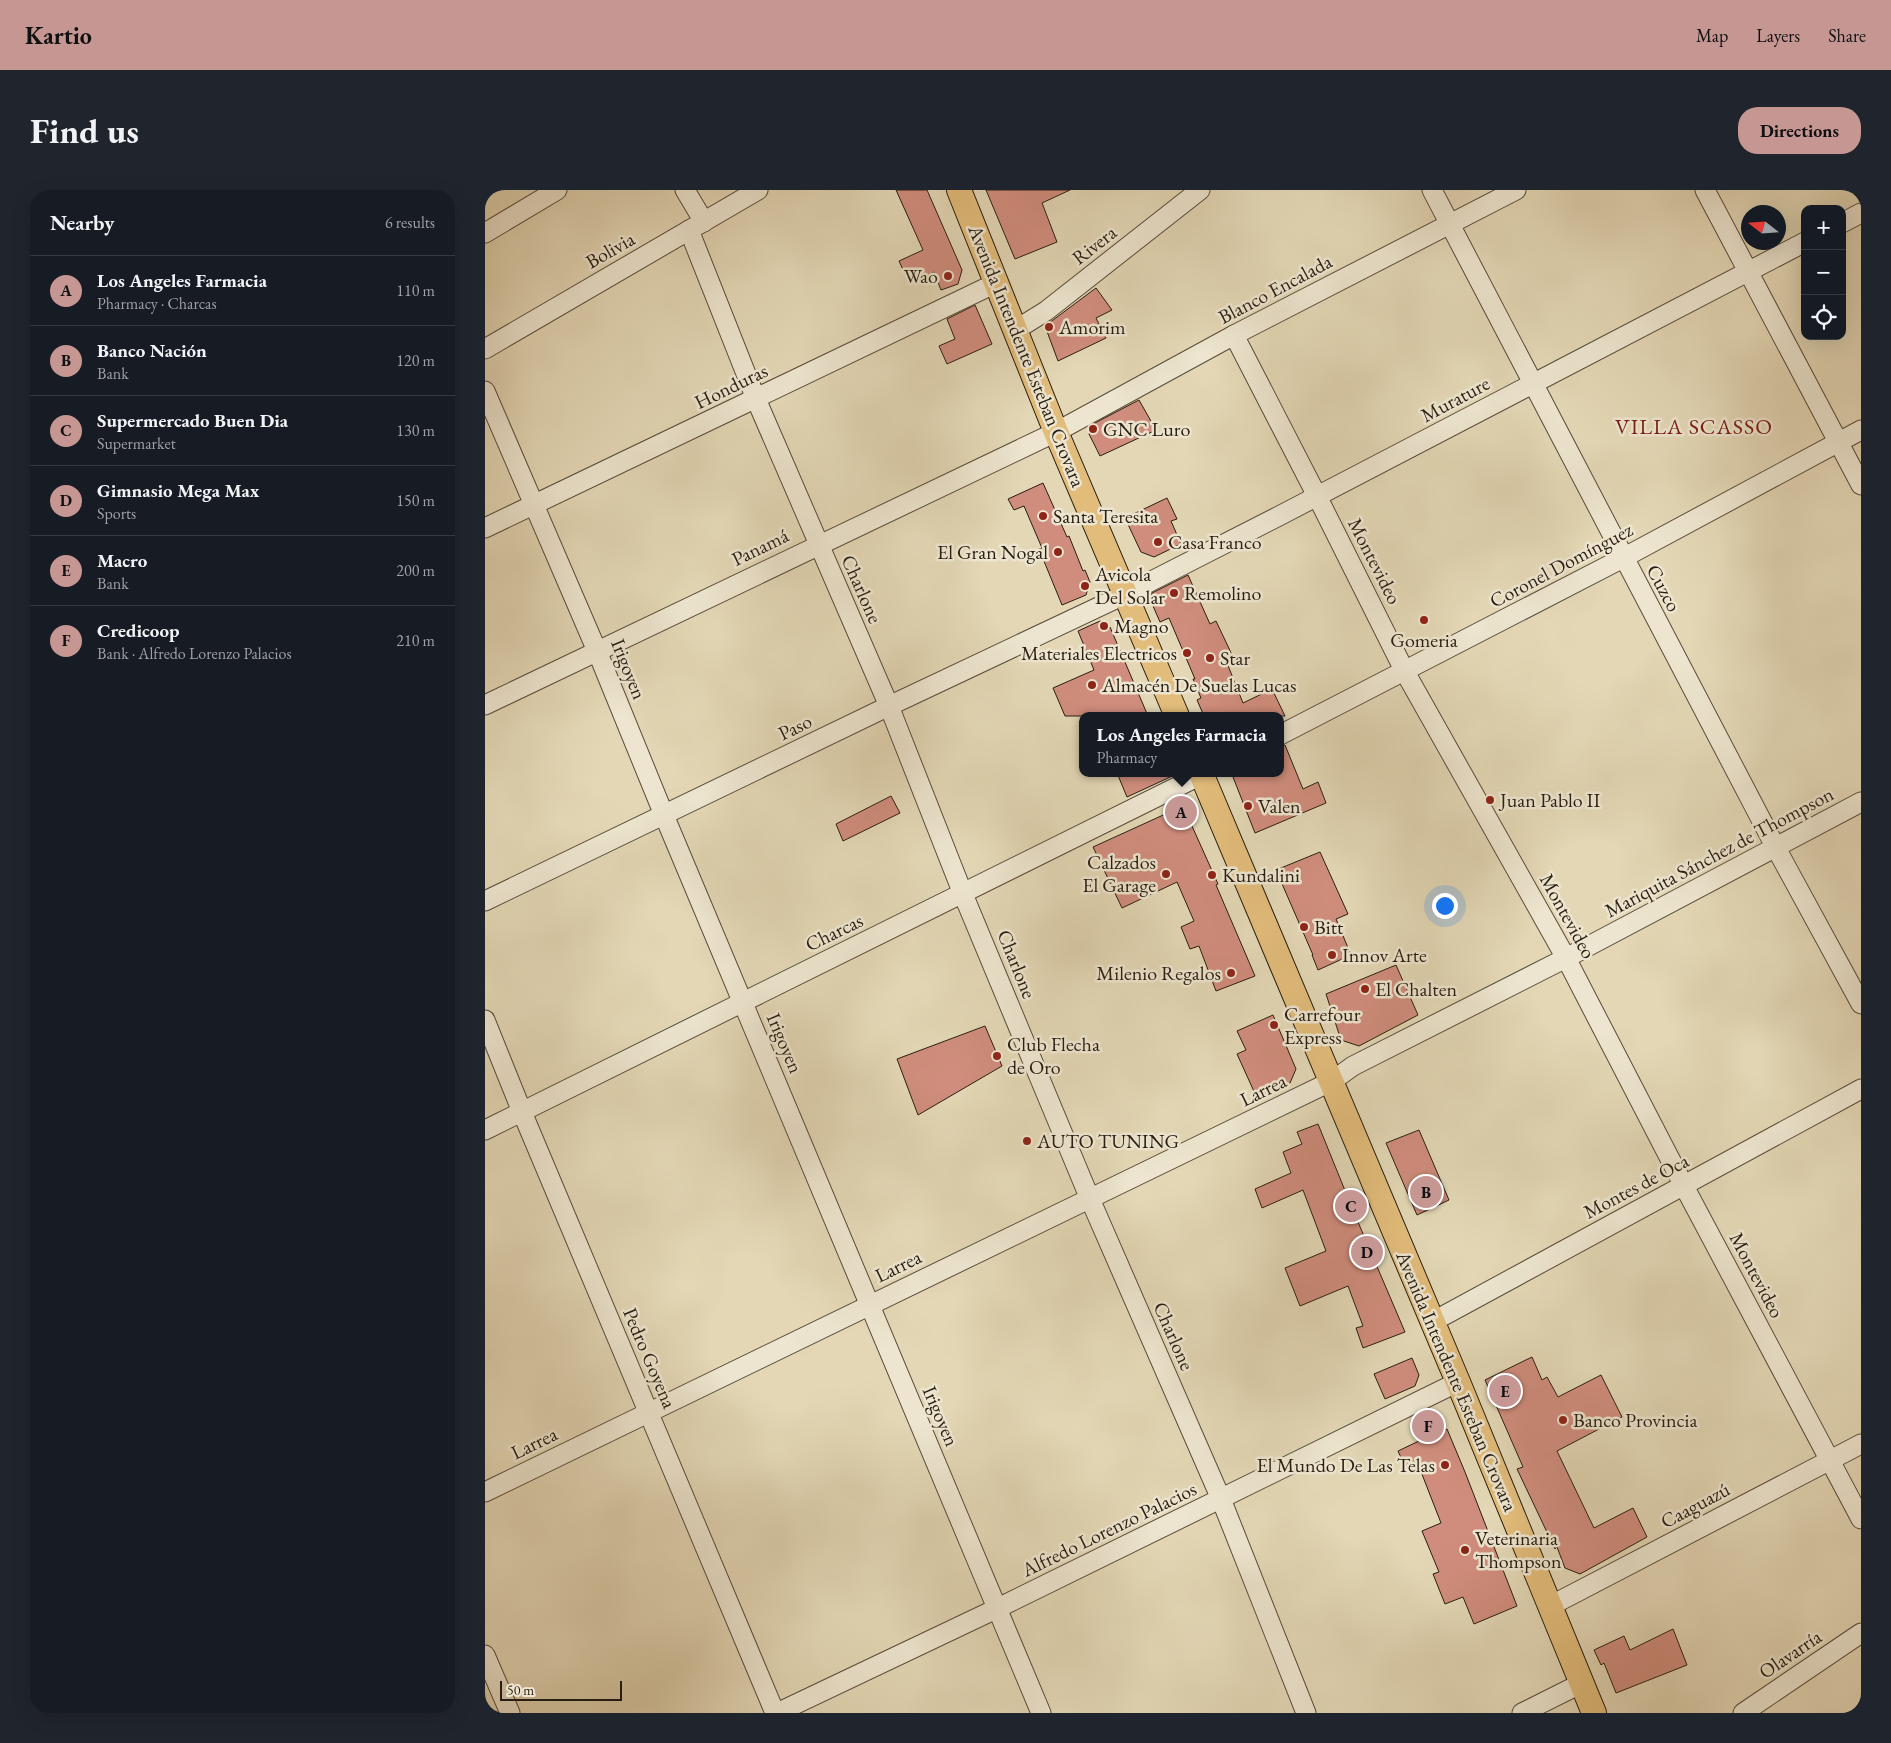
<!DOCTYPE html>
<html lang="en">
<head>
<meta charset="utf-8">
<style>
	:root { --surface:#171b24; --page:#20242c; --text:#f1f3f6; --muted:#9ea1a6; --line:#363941; --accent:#c59692 }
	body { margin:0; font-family:"EB Garamond",serif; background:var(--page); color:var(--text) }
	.controls { position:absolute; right:15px; top:15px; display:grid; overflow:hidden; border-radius:10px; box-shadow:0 5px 20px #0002 }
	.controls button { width:45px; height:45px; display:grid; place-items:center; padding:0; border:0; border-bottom:1px solid var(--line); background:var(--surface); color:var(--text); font:25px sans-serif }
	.compass { position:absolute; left:1256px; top:15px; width:45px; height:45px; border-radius:50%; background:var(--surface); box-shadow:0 5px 20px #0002; rotate:287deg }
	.scale { position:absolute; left:15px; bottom:12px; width:122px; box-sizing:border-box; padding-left:5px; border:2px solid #291e12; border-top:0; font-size:14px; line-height:18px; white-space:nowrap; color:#291e12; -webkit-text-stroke:4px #ede5cf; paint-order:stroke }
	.you { position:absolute; left:959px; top:715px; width:18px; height:18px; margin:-12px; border:4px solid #fff; border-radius:50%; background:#1a73e8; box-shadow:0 0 0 8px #1a73e833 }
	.badge { display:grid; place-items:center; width:32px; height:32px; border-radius:50%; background:var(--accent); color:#111; font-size:16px; font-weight:700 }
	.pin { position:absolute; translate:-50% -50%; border:2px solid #fff; box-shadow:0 1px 5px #0006 }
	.popup { position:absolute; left:594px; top:522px; width:205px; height:65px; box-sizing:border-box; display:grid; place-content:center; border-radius:10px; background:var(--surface); filter:drop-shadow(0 1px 4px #0005); font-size:16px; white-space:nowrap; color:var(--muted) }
	.popup b { font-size:19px; color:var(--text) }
	.popup::after { content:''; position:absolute; left:50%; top:100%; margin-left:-10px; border:10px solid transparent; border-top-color:var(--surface) }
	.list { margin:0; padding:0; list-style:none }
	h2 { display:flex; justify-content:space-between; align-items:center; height:65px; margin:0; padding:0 20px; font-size:21px }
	h2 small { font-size:16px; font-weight:400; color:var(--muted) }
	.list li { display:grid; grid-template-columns:32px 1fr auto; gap:15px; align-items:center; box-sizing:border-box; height:70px; padding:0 20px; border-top:1px solid var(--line) }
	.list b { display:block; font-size:19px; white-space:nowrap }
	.list p { margin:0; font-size:16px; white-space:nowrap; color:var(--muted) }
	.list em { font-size:16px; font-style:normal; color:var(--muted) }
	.icon { flex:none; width:28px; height:28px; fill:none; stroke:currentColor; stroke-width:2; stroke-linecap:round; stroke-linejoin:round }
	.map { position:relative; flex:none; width:1376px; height:1523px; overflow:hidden; border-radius:20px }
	header { display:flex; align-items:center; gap:30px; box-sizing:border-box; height:70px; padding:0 25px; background:var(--accent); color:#111 }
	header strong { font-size:24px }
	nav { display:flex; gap:28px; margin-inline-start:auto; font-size:18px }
	.intro { display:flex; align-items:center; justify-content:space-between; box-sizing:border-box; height:120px; padding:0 30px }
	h1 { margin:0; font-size:35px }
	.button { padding:12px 22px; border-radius:20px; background:var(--accent); color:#111; font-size:18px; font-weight:700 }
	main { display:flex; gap:30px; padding:0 30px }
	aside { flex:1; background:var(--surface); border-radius:20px; box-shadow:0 5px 20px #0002 }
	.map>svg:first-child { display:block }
	.building { fill:#d08d7d; stroke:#291e12 }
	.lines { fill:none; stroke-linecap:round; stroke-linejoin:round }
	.minor-casing { stroke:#584c3b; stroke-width:21 }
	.major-casing { stroke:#291e12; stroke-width:26 }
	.minor { stroke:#ede5cf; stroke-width:19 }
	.major { stroke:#e2bc7a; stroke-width:24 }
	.poi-dot { fill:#8f2418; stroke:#ede5cf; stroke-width:2 }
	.labels { text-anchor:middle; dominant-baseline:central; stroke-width:5; stroke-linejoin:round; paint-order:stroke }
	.street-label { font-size:20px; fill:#291e12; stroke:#ede5cf }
	.poi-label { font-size:20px; fill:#291e12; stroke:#ede5cf; text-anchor:start }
	.quarter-label { font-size:22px; letter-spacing:1px; fill:#7a1f14; stroke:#ede5cf }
</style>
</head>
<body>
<header>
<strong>Kartio</strong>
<nav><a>Map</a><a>Layers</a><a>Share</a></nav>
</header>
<div class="intro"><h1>Find us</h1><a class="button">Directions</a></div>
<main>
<aside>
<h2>Nearby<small>6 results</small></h2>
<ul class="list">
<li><span class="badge">A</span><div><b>Los Angeles Farmacia</b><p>Pharmacy · Charcas</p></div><em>110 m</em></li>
<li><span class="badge">B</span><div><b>Banco Nación</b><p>Bank</p></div><em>120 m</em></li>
<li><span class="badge">C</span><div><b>Supermercado Buen Dia</b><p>Supermarket</p></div><em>130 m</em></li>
<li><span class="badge">D</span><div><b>Gimnasio Mega Max</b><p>Sports</p></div><em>150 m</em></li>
<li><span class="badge">E</span><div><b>Macro</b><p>Bank</p></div><em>200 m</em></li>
<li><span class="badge">F</span><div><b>Credicoop</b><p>Bank · Alfredo Lorenzo Palacios</p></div><em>210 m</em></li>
</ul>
</aside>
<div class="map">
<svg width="1376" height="1523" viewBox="0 0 1376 1523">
	<rect width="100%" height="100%" fill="#e3d7b5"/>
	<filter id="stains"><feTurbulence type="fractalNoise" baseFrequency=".004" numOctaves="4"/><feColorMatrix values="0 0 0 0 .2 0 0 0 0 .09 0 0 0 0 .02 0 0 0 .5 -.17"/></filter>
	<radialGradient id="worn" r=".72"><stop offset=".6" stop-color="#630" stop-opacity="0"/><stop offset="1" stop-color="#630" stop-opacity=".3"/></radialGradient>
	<g class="building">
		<polygon points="411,0 442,0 477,80 473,94 456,100 449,82 424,93 414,71 438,60"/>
		<polygon points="501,0 585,0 557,13 572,52 530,69"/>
		<polygon points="611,98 627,120 611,128 621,148 573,171 560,136"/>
		<polygon points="490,115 507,154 462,174 454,156 470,149 462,129"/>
		<polygon points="654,210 671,240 615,266 604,244 608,234"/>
		<polygon points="558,293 582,347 584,346 598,381 600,380 605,392 601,405 577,415 554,359 557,358 539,316 529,320 523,309"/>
		<polygon points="682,308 692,329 686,331 696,354 669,367 656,362 640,328"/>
		<polygon points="703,385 725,434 731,431 749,469 742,473 758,513 787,499 800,526 719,526 712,510 716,508 708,489 710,489 684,428 675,432 665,409 667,403"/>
		<polygon points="615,431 625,437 663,526 580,526 568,498 609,480 593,441"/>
		<polygon points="800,555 818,599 833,592 841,613 770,643 748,587 758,583 795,583 795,556"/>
		<polygon points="632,583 694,583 642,607"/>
		<polygon points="406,606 415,623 358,651 351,634"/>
		<polygon points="698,616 733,694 731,695 770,786 731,801 714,756 705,759 696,737 709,731 692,692 637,718 608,657"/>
		<polygon points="835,662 863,724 851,729 866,765 833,780 827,765 828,765 791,680"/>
		<polygon points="911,775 933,825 874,856 856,850 841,804"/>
		<polygon points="788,825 811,879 805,893 772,908 752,864 761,860 752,841"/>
		<polygon points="500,836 517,876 433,925 412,869"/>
		<polygon points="833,934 863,1008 865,1007 872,1024 870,1025 920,1142 878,1158 871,1138 878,1136 863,1096 815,1116 800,1078 841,1061 818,1000 777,1018 770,999 806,983 798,962 817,954 812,942"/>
		<polygon points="934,940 964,1010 932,1025 901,953"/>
		<polygon points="1047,1167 1057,1190 1062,1187 1073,1207 1116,1185 1137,1227 1072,1261 1109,1338 1148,1318 1162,1347 1095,1384 1080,1378 1072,1357 1070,1359 1032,1279 1038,1277 1000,1190"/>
		<polygon points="927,1168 934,1185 930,1196 900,1209 889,1184"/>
		<polygon points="943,1224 955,1229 960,1240 962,1239 980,1282 1032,1416 989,1434 978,1407 960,1414 948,1384 954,1382 937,1341 956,1333 933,1274 921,1279 913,1261 934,1251 926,1232"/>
		<polygon points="1188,1439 1202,1475 1131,1503 1119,1473 1116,1475 1109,1460 1139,1446 1145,1460"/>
	</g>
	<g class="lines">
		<defs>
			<g id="minor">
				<polyline points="200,0 219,32"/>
				<polyline points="947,0 1291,658 1376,814"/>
				<polyline points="1220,0 1376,295"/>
				<polyline points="1357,33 1376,23"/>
				<polyline points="204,40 271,209 404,516 478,704 605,1009 736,1309 821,1523"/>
				<polyline points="0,43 72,0"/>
				<polyline points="529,141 561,121 715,0"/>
				<polyline points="749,145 832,306 920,482 1081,768 1199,996 1376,1329"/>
				<polyline points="0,159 273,0"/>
				<polyline points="0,201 112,461 179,625 556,1523"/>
				<polyline points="0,338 511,93"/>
				<polyline points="0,515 571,242 749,145 1031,0"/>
				<polyline points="795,545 1138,368 1376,240"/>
				<polyline points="0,711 404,516 641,404 794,326 1320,52"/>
				<polyline points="0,830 37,922 290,1523"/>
				<polyline points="0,940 720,583"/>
				<polyline points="947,1132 1376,899"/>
				<polyline points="0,1302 847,891 868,876 1081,768 1376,612"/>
				<polyline points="1065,1416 1376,1254"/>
				<polyline points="0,1465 25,1523"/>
				<polyline points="292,1523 513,1418 973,1192"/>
				<polyline points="1037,1523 1097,1493"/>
				<polyline points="1258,1523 1376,1443"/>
			</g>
			<g id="major">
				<polyline points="474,0 571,242 692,526"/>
				<polyline points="716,583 973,1192 1109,1523"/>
			</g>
		</defs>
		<use href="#minor" class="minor-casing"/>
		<use href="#major" class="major-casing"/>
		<use href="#minor" class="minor"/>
		<use href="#major" class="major"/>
	</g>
	<g class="poi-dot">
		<circle cx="463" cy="86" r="5"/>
		<circle cx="564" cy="137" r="5"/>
		<circle cx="608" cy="239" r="5"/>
		<circle cx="558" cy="326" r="5"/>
		<circle cx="673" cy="352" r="5"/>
		<circle cx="573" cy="362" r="5"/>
		<circle cx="600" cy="396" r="5"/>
		<circle cx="689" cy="403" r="5"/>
		<circle cx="939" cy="430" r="5"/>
		<circle cx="619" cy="436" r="5"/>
		<circle cx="702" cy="463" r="5"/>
		<circle cx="725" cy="468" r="5"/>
		<circle cx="607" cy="495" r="5"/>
		<circle cx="1005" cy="610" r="5"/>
		<circle cx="763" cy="616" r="5"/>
		<circle cx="681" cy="684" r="5"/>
		<circle cx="727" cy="685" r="5"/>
		<circle cx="819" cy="737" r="5"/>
		<circle cx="847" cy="765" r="5"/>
		<circle cx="746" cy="783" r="5"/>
		<circle cx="880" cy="799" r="5"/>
		<circle cx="789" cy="835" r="5"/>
		<circle cx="512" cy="866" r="5"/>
		<circle cx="542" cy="951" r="5"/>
		<circle cx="1078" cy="1230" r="5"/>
		<circle cx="960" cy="1275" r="5"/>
		<circle cx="980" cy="1360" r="5"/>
	</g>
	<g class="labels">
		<g class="street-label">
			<text transform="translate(609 55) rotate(-38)">Rivera</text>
			<text transform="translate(125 60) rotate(-30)">Bolivia</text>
			<text transform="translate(790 99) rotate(-28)">Blanco Encalada</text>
			<text transform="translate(542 166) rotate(68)">Avenida Intendente Esteban Crovara</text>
			<text transform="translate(246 196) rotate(-26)">Honduras</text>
			<text transform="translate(970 209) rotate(-28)">Murature</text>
			<text transform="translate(275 357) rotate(-26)">Panamá</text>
			<text transform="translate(890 371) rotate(63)">Montevideo</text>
			<text transform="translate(1076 375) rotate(-28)">Coronel Domínguez</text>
			<text transform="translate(1179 398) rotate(62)">Cuzco</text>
			<text transform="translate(377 399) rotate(66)">Charlone</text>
			<text transform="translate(144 479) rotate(68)">Irigoyen</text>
			<text transform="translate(310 537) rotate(-26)">Paso</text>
			<text transform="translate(1234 662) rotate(-28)">Mariquita Sánchez de Thompson</text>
			<text transform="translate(1083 726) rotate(61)">Montevideo</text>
			<text transform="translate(349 742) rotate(-26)">Charcas</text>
			<text transform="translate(532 774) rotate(68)">Charlone</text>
			<text transform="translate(300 853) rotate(67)">Irigoyen</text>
			<text transform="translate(778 900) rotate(-26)">Larrea</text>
			<text transform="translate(1151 996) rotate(-28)">Montes de Oca</text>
			<text transform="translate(413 1076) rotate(-26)">Larrea</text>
			<text transform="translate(1272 1085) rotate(62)">Montevideo</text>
			<text transform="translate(689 1146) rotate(66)">Charlone</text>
			<text transform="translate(165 1168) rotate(67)">Pedro Goyena</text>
			<text transform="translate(972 1191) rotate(67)">Avenida Intendente Esteban Crovara</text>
			<text transform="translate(456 1226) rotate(67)">Irigoyen</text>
			<text transform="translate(49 1253) rotate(-26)">Larrea</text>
			<text transform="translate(1210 1315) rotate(-28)">Caaguazú</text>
			<text transform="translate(624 1339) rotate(-26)">Alfredo Lorenzo Palacios</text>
			<text transform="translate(1305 1464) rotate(-34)">Olavarría</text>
		</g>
		<g class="poi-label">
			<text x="453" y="86" text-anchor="end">Wao</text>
			<text x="574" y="137">Amorim</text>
			<text x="618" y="239">GNC Luro</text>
			<text x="568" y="326">Santa Teresita</text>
			<text x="683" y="352">Casa Franco</text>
			<text x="563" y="362" text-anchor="end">El Gran Nogal</text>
			<text x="610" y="384">Avicola<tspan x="610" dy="23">Del Solar</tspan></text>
			<text x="699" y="403">Remolino</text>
			<text x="629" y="436">Magno</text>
			<text x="939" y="450" text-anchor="middle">Gomeria</text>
			<text x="692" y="463" text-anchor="end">Materiales Electricos</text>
			<text x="735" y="468">Star</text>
			<text x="617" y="495">Almacén De Suelas Lucas</text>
			<text x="1015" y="610">Juan Pablo II</text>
			<text x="773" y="616">Valen</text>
			<text x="671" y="672" text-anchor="end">Calzados<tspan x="671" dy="23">El Garage</tspan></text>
			<text x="737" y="685">Kundalini</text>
			<text x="829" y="737">Bitt</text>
			<text x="857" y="765">Innov Arte</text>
			<text x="736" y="783" text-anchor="end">Milenio Regalos</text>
			<text x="890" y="799">El Chalten</text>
			<text x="799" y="824">Carrefour<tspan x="799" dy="23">Express</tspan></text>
			<text x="522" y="854">Club Flecha<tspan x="522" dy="23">de Oro</tspan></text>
			<text x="552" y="951">AUTO TUNING</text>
			<text x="1088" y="1230">Banco Provincia</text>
			<text x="950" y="1275" text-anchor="end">El Mundo De Las Telas</text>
			<text x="990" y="1348">Veterinaria<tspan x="990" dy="23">Thompson</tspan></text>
		</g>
		<g class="quarter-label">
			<text x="1209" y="236">VILLA SCASSO</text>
		</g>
	</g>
	<rect width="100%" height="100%" filter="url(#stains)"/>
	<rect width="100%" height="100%" fill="url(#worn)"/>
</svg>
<div class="controls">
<button>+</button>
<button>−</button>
<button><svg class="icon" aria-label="locate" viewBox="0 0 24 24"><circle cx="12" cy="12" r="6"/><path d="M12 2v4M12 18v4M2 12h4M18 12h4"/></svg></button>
</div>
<svg class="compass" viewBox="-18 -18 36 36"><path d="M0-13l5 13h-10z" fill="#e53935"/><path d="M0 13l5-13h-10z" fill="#9ea1a6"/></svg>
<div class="scale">50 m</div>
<div class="you"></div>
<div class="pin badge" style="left:696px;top:622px">A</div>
<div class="popup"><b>Los Angeles Farmacia</b>Pharmacy</div>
<div class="pin badge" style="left:941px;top:1002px">B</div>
<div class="pin badge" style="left:866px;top:1016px">C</div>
<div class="pin badge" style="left:882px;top:1062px">D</div>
<div class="pin badge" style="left:1020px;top:1201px">E</div>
<div class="pin badge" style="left:943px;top:1236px">F</div>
</div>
</main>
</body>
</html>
